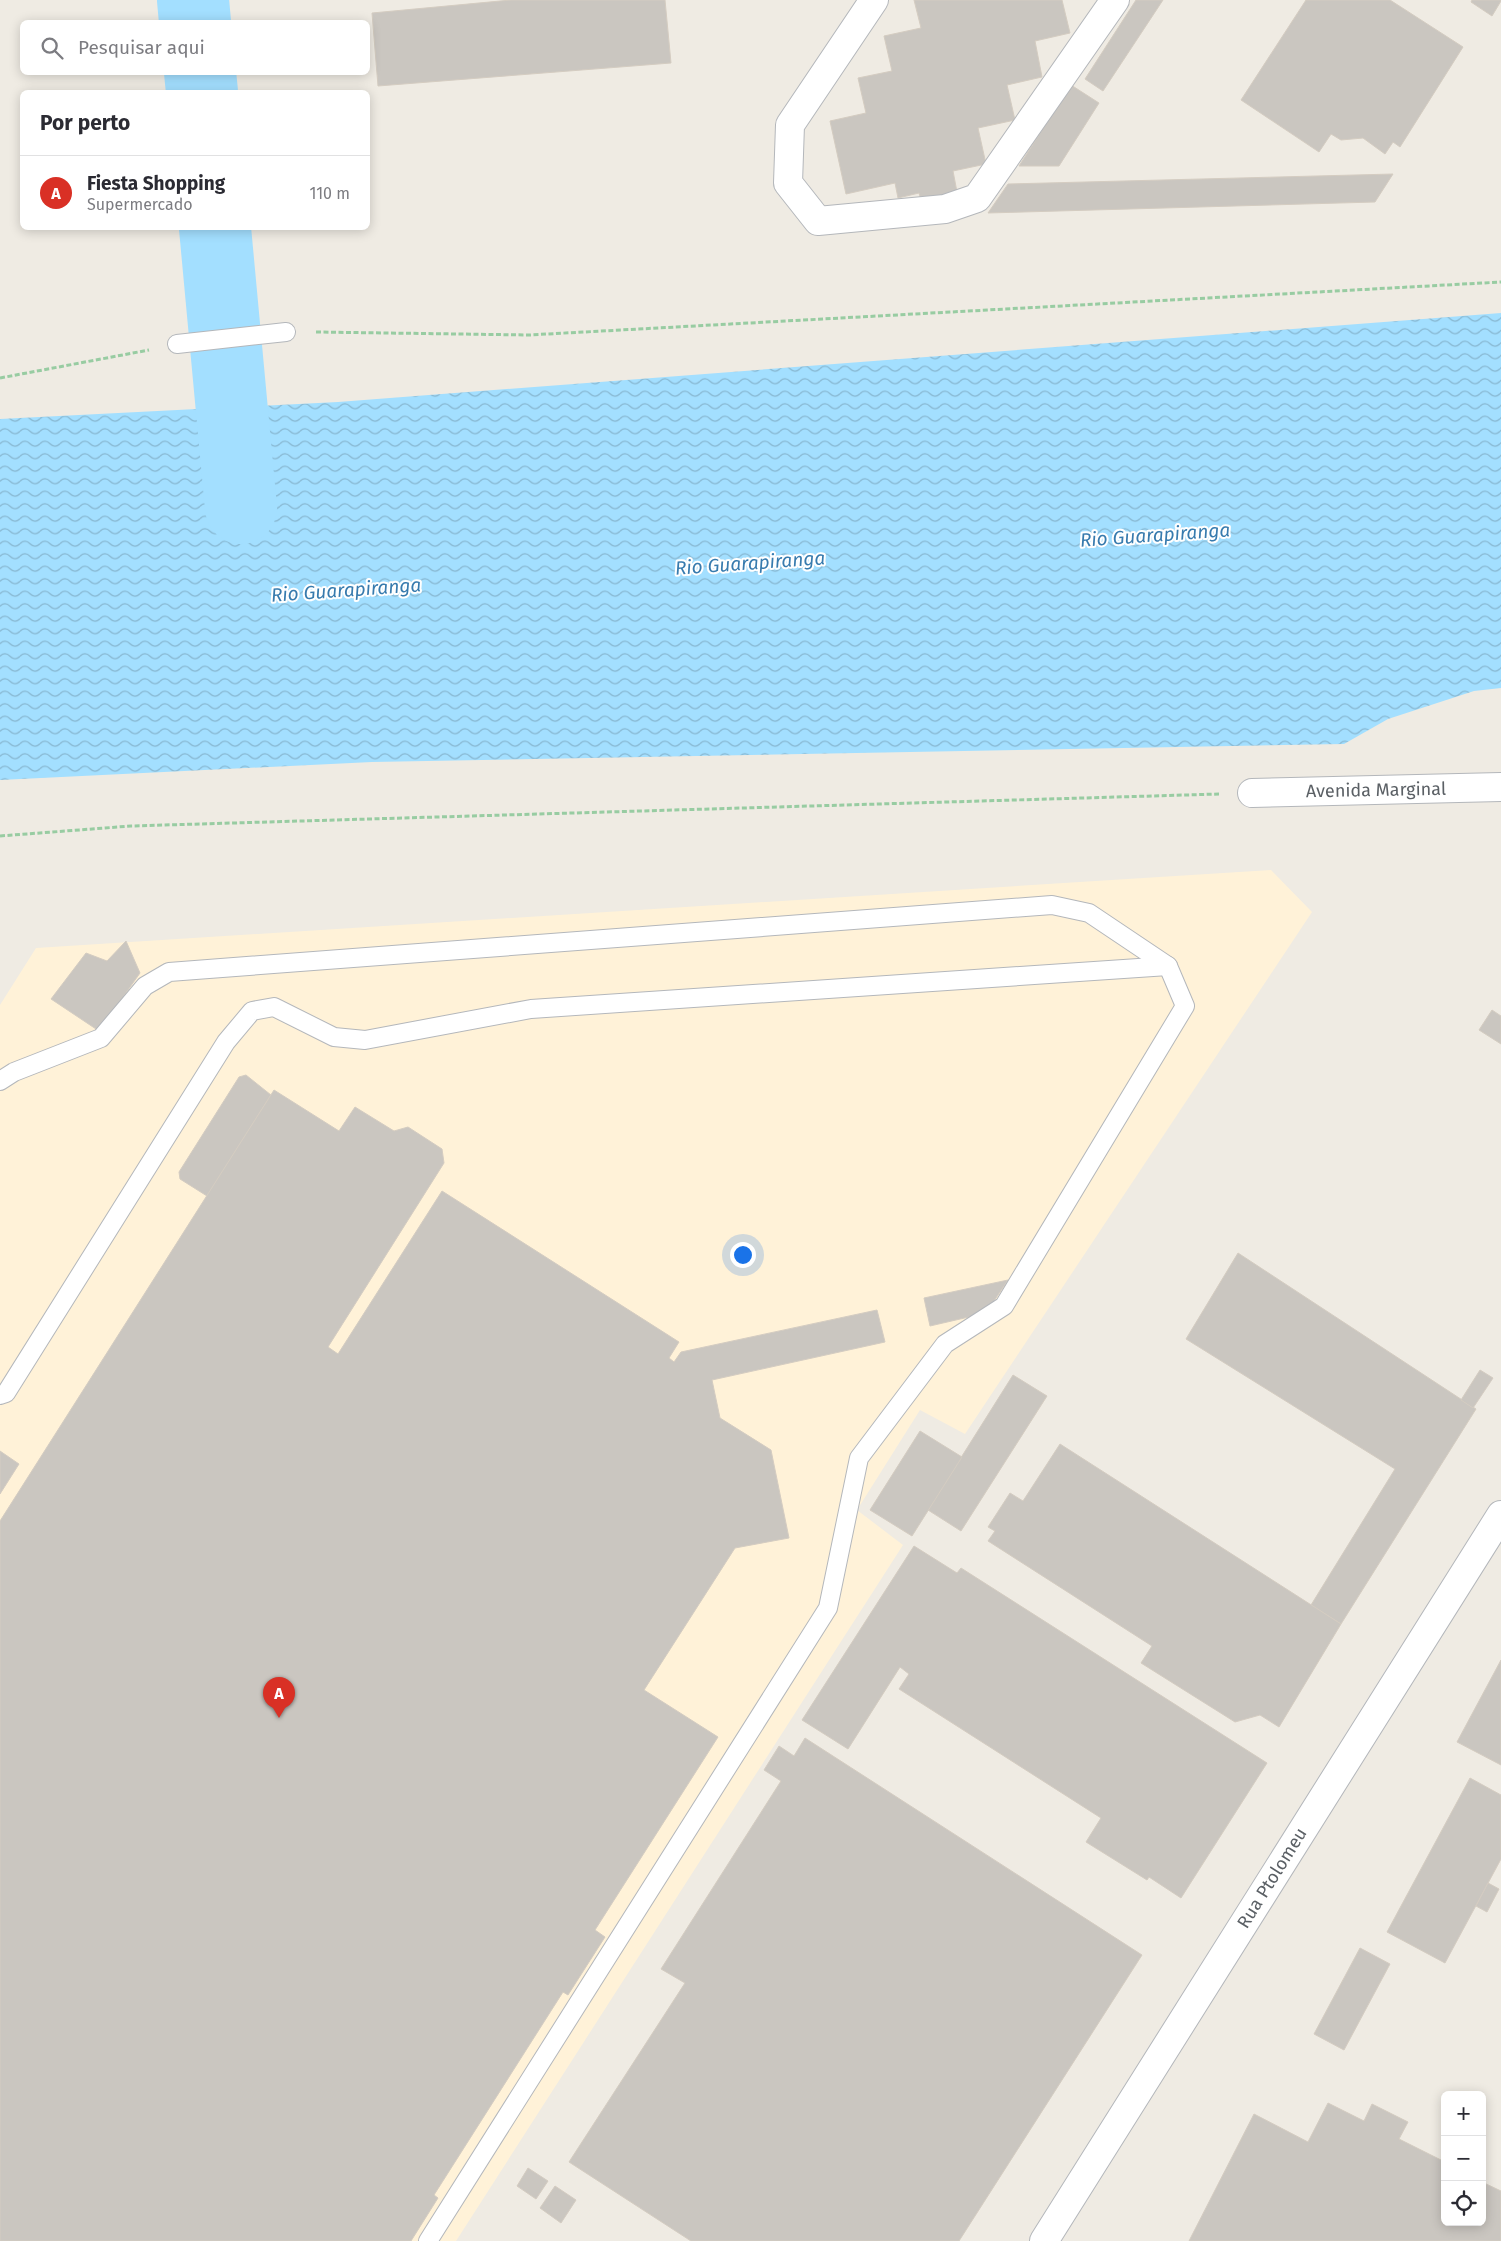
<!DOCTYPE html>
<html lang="pt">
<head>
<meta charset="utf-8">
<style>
	:root { --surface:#fff; --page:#f2f2f3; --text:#2b2b33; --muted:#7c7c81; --line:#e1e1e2; --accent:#d93025 }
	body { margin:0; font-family:"Fira Sans",sans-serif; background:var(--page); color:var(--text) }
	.controls { position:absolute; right:15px; bottom:15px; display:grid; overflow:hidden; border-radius:8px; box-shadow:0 2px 12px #0003 }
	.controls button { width:45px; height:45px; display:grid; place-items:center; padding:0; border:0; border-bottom:1px solid var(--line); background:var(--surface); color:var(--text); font:25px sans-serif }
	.you { position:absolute; left:742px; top:1254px; width:18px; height:18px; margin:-12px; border:4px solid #fff; border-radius:50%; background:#1a73e8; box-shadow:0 0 0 8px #1a73e833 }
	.badge { display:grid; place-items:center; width:32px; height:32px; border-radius:50%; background:var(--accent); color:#fff; font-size:16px; font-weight:700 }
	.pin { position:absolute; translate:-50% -41px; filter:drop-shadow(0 1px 2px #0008) }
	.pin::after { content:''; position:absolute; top:26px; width:18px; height:15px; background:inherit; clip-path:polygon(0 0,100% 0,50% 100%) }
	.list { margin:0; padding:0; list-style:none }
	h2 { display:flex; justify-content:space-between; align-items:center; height:65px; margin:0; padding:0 20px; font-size:21px }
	h2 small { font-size:16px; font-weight:400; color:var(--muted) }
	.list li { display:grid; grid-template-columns:32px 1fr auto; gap:15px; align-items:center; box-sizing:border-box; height:75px; padding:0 20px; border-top:1px solid var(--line) }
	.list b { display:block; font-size:19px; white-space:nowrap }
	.list p { margin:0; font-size:16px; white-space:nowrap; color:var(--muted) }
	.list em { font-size:16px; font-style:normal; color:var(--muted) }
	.icon { flex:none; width:28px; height:28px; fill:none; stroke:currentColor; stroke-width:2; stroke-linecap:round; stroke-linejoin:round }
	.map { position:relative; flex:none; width:1501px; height:2241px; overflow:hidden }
	.search { position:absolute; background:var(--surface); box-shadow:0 2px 12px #0003; left:20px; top:20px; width:350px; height:55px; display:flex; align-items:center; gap:12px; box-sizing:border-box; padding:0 18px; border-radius:8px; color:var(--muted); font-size:19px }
	.panel { position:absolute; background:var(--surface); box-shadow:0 2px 12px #0003; left:20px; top:90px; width:350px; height:140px; border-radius:8px }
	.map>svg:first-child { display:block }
	.commercial { fill:#fff2d8 }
	.water { fill:url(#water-waves) }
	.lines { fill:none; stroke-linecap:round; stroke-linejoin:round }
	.river { stroke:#a3dfff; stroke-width:72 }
	.building { fill:#cac6c0; stroke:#d4ccc1 }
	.lane-casing { stroke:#b4b7bb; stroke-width:20 }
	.street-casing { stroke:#b4b7bb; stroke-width:30 }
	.path { stroke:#98cca2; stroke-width:3; stroke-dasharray:5 2.5; stroke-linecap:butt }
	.lane { stroke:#fff; stroke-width:18 }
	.street { stroke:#fff; stroke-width:28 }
	.labels { text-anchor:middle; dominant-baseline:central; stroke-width:4; stroke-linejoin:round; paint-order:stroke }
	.street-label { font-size:18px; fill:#5b6065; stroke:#fff }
	.water-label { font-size:19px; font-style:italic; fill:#377bae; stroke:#fff }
</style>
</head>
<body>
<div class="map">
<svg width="1501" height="2241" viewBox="0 0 1501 2241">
	<defs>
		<pattern id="water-waves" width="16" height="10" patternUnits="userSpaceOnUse" patternTransform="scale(1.25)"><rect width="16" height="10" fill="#a3dfff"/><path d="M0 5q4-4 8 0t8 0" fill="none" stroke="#88b8d2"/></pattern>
	</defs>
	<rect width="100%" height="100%" fill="#efebe3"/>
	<polygon class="commercial" points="1271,870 1312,912 965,1434 920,1410 857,1510 903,1545 456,2241 0,2241 0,1005 36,948"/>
	<polygon class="water" points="1501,313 1501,688 1474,691 1388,719 1344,744 372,762 0,780 0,419 338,402"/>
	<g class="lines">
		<g class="river">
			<polyline points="193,0 195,22"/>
			<polyline points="200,72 202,92"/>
			<polyline points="215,228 241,508"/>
		</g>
	</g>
	<g class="building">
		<polygon points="511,0 665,0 671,63 378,86 372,13"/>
		<polygon points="914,0 1062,0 1070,33 1035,41 1042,77 1007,85 1015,120 978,128 986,164 953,171 957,192 921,200 919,193 898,198 895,183 846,194 830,121 866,113 858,78 892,71 884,36 921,28"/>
		<polygon points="1136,0 1163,0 1103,91 1085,79"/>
		<polygon points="1306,0 1390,0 1463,47 1400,147 1393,142 1385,154 1363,138 1341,140 1331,134 1319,152 1241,100"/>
		<polygon points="1472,0 1501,0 1501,1 1492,16 1471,2"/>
		<polygon points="1071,85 1099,103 1059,166 1019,166"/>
		<polygon points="1393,174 1375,202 988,213 1008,184"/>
		<polygon points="126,941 140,973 99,1031 51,999 86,953 107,961"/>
		<polygon points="1492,1010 1501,1016 1501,1044 1479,1030"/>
		<polygon points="246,1075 271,1095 207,1196 180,1179 179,1172 239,1077"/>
		<polygon points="274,1090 339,1131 355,1107 394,1131 408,1127 442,1149 444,1163 328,1347 338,1354 442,1191 679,1342 669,1358 674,1362 681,1352 877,1310 885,1342 712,1380 720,1418 771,1450 789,1538 735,1548 644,1690 718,1737 595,1930 605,1937 568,1995 563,1992 434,2195 438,2198 411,2241 0,2241 0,1521"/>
		<polygon points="1238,1253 1476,1409 1341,1624 1311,1605 1395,1469 1186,1339"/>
		<polygon points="1008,1280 986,1313 930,1326 924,1298"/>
		<polygon points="1480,1370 1493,1378 1473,1408 1461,1400"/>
		<polygon points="1013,1375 1047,1396 961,1531 928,1510"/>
		<polygon points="920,1431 962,1457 912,1536 870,1510"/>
		<polygon points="1060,1444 1341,1624 1279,1727 1260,1715 1235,1722 1141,1663 1152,1646 988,1541 995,1531 988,1527 1010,1493 1023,1501"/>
		<polygon points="0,1451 19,1464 0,1494"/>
		<polygon points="914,1546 957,1573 961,1568 1267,1763 1181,1898 1149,1877 1147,1880 1086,1842 1101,1818 899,1689 909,1674 900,1667 848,1749 802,1720"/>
		<polygon points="1501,1660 1501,1765 1457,1742"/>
		<polygon points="805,1738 1142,1955 959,2241 691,2241 569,2162 685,1983 661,1969 781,1781 764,1770 779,1746 794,1756"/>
		<polygon points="1470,1778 1501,1795 1501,1859 1445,1963 1387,1932"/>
		<polygon points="1488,1883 1499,1889 1487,1912 1476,1906"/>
		<polygon points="1360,1948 1390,1964 1344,2050 1314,2034"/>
		<polygon points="1328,2103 1364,2121 1372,2104 1408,2122 1399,2139 1445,2162 1445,2222 1482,2222 1482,2182 1501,2191 1501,2241 1189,2241 1254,2114 1308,2142"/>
		<polygon points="528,2168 548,2181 536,2199 517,2186"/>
		<polygon points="555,2186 576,2200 561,2223 540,2208"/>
	</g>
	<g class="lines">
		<defs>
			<g id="lane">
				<polyline points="177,344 286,332"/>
				<polyline points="0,1081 14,1072 101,1038 145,986 169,972 1052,905 1089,913 1168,966 1185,1006 1004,1306 945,1344 859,1458 828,1608 428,2241"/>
				<polyline points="0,1395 6,1393 226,1042 252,1011 274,1007 334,1037 365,1040 531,1009 1168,966"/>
			</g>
			<g id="street">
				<polyline points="874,0 790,125 788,183 818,221 945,209 977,198 1115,0"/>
				<polyline points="1252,793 1501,787"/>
				<polyline points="1044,2241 1501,1515"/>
			</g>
		</defs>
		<use href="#lane" class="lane-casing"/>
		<use href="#street" class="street-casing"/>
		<g class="path">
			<polyline points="316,332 529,335 1501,282"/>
			<polyline points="0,378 149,350"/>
			<polyline points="0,836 131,826 1219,794"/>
		</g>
		<use href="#lane" class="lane"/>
		<use href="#street" class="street"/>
	</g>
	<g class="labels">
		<g class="street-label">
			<text transform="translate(1376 790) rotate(-1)">Avenida Marginal</text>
			<text transform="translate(1272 1878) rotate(-58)">Rua Ptolomeu</text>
		</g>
		<g class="water-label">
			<text transform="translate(1155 535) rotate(-4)">Rio Guarapiranga</text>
			<text transform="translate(750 563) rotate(-4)">Rio Guarapiranga</text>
			<text transform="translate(346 590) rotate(-4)">Rio Guarapiranga</text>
		</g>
	</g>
</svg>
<div class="controls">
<button>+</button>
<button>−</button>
<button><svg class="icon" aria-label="locate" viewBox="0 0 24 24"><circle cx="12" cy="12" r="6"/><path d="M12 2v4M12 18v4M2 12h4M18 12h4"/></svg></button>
</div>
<div class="you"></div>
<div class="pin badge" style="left:279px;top:1718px">A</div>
<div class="search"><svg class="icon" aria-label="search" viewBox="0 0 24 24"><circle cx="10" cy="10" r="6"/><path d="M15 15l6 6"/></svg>Pesquisar aqui</div>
<section class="panel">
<h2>Por perto<small></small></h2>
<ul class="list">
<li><span class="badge">A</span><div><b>Fiesta Shopping</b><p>Supermercado</p></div><em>110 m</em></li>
</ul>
</section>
</div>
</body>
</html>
